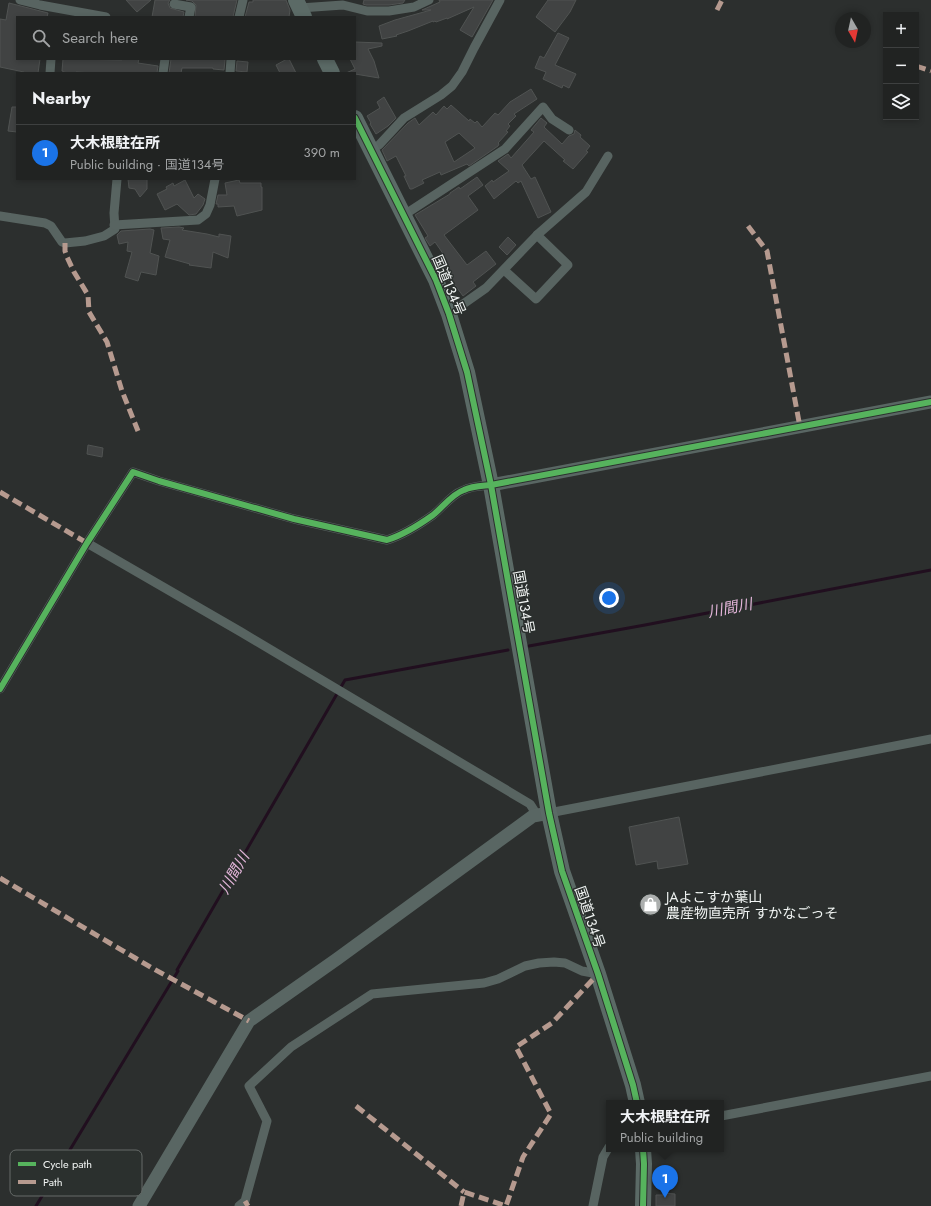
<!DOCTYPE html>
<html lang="en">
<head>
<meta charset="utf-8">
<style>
	:root { --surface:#212322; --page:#2d2f2f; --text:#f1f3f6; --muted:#a2a4a5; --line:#3e4040; --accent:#1a73e8 }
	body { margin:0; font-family:Jost,"Noto Sans JP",sans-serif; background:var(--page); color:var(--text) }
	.controls { position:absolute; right:12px; top:12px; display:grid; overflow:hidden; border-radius:0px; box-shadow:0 2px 6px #0003 }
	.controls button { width:36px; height:36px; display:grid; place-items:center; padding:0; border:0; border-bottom:1px solid var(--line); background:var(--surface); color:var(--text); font:20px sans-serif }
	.compass { position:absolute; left:835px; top:12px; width:36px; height:36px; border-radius:50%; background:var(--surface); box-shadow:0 2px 6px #0003; rotate:171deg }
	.you { position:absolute; left:609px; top:598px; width:14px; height:14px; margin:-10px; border:3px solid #fff; border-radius:50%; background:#1a73e8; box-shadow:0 0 0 6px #1a73e833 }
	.badge { display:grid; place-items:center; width:26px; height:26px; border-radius:50%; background:var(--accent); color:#fff; font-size:13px; font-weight:700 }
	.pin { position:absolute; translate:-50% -33px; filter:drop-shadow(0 1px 2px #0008) }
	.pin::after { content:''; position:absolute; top:21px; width:14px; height:12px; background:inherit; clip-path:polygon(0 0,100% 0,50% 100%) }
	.popup { position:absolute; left:606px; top:1100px; width:118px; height:52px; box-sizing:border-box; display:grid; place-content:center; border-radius:0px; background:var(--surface); filter:drop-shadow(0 1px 3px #0005); font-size:13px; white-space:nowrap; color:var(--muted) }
	.popup b { font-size:15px; color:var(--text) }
	.popup::after { content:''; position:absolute; left:50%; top:100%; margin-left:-8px; border:8px solid transparent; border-top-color:var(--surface) }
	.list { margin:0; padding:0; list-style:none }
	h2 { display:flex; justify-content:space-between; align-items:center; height:52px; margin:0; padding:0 16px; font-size:17px }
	h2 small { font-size:13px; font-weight:400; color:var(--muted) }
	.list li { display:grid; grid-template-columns:26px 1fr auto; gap:12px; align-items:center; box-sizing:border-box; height:56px; padding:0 16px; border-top:1px solid var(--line) }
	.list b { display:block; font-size:15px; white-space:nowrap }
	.list p { margin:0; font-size:13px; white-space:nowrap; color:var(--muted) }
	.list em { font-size:13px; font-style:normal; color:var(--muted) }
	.icon { flex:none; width:22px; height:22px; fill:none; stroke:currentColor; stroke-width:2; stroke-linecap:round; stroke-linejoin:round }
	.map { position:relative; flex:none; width:931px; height:1206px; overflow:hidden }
	.search { position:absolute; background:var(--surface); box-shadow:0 2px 6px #0003; left:16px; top:16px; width:340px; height:44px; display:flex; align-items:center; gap:10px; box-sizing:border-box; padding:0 14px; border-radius:0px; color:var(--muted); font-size:15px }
	.panel { position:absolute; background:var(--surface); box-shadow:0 2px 6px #0003; left:16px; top:72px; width:340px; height:108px; border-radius:0px }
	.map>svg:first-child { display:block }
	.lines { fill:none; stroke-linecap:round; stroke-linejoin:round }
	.stream { stroke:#210f1f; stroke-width:3 }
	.building { fill:#414343; stroke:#505352; fill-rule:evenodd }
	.street { stroke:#586461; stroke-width:9 }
	.secondary { stroke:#596663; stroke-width:13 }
	.highway { stroke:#5b6a66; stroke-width:16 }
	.quiet { stroke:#b69a8f; stroke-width:5; stroke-dasharray:10 5; stroke-linecap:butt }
	.cycleway-casing { stroke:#2b302e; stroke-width:8 }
	.cycleway { stroke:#56b35d; stroke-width:6 }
	.labels { text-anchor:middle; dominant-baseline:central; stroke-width:3; stroke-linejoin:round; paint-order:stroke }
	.street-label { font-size:14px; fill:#f1f4f3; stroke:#2b302e }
	.poi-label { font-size:14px; fill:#f1f4f3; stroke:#2b302e; text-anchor:start }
	.water-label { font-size:15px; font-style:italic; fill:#e4b5da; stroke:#2b302e }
	.key { fill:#2b302e; stroke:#666b69; stroke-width:1 }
	.key-label { font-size:11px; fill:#f1f4f3 }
</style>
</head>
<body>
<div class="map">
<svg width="931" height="1206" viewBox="0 0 931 1206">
	<rect width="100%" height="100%" fill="#2c2f2e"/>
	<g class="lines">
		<g class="stream">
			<polyline points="529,646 645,625 931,570"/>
			<polyline points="36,1206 178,971 177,970 345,680 508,650"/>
		</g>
	</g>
	<g class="building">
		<polygon points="126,0 151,0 137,12"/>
		<polygon points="155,0 170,0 168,3 170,8 184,12 183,17 152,17"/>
		<polygon points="186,0 237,0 233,17 195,17 196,5 192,1"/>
		<polygon points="253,0 286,0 290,10 289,17 245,17 249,2 253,2"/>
		<polygon points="364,0 405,0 403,3 389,5 366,5 363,4"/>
		<polygon points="439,0 493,0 472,37 460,30 474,7 447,19 447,18 436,22 435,21 433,22 433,21 408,31 396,35 397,36 382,39 379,26 395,20 431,10 422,10 440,2"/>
		<polygon points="548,0 576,0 570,12 555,32 536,17"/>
		<polygon points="9,3 48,13 47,17 17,17 17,59 40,59 38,73 24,73 24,72 0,67 0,19 6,20"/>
		<polygon points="558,33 569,38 555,65 576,74 569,88 563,85 562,88 543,79 546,72 535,68 540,56 544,58"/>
		<polygon points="355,42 382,43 382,46 368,49 374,61 379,78 355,74 355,73 346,73 355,69 350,59 355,59"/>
		<polygon points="63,59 122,60 122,59 139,59 138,63 158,66 157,73 94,73 76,72 75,73 69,73 63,72 63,71 62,71"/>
		<polygon points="171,59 223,59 225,60 224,70 213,69 213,68 182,68 181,73 169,73"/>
		<polygon points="287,59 289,59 296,73 280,73 276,65"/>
		<polygon points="237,61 248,62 247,72 236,71"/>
		<path d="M531,89L537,99L514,114L516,116L508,124L510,126L506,131L508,132L498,143L499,144L498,146L469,166L467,164L441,175L440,172L422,180L424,183L412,189H410L404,176H406L396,156L387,161L382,150L408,123L415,118L419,125L433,112L436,115L444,106L447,109L451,105L469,121L470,119L475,123L477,121L482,127L495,113L498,115L510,102ZM459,133L475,148L454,162L445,142Z"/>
		<polygon points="384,97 396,118 388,126 376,134 370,124 371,123 367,116 380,108 377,102"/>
		<polygon points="12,107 17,107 17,132 8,131"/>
		<polygon points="541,118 547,123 544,127 562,144 569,136 574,134 575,130 581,135 580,137 590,146 586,151 588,152 573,169 563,161 565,160 544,141 522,165 531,179 535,177 551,212 538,218 521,181 518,183 516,181 494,199 485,186 492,180 493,182 509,171 498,161 508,154 511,158 534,132 531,130"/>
		<polygon points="477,177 483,185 468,196 478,210 444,235 467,265 486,251 496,264 473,282 476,286 463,296 455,285 448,280 446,276 445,273 447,271 440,262 446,258 435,242 430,246 425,238 428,236 415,215 450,194 450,193 459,187 460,189"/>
		<polygon points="128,179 147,179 147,189 140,197 135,189 129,188"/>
		<polygon points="185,180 194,198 198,194 205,199 203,205 196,214 189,215 177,204 165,210 157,194 167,189 166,187 173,183 174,186"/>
		<polygon points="239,180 240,183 261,183 261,187 262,187 262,210 237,216 234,206 218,207 218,204 216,204 218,195 227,195 225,183"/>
		<polygon points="179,227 184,228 182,230 207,234 219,237 219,234 231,236 228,258 213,252 211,268 189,265 190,264 165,257 170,240 163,239 161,228"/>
		<polygon points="150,229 154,230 150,253 159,256 156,275 141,272 138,281 125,277 132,252 127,251 128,242 119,244 117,235 121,231"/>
		<polygon points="508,237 516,245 507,255 499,247"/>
		<polygon points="88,445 103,448 102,457 87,454"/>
		<polygon points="679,817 688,864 658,869 657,861 636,865 629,827"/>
		<polygon points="663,1193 675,1194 675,1206 656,1206 656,1195 663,1195"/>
	</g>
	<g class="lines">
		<g class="street">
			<polyline points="20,0 40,5 106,17"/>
			<polyline points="174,4 191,7 189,17"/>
			<polyline points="300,8 343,5 367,11 389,11 414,7 429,0"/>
			<polyline points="239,17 243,0"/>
			<polyline points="50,73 51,59"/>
			<polyline points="163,73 165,59"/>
			<polyline points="230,73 231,59"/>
			<polyline points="371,149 379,145 404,118 441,95 452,86 462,72 474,48 500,0"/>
			<polyline points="404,215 505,149 543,107 552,119 569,130"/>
			<polyline points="0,216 45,223 51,226 62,242 65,243 85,241 104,236 115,229 114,213 117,179"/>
			<polyline points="114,225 198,220 206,214 210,205 215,179"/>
			<polyline points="504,270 536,299 568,265 537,235"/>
			<polyline points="449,314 486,288 537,235 586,192 608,156"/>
			<polyline points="87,543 241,632 530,804 537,815"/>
			<path d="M0,689L87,543L133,472L159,481L294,519L387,540C403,535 419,525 433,515C443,507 452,494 464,490C472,486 482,486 491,485"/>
			<polyline points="549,813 931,739"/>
			<polyline points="721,1116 931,1076"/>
			<polyline points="239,1206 245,1201 267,1121 249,1086 291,1047 372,994 484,983 498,979 525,966 539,963 554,962 565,963 582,971 598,974"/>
			<polyline points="593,1206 603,1157 609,1147"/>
		</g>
		<g class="secondary">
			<polyline points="491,485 931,402"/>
			<polyline points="139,1206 249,1021 337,959 533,816 549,813"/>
		</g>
		<g class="highway">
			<polyline points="296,0 304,17"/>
			<polyline points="325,59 332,73"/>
			<polyline points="355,118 436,280 449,314 467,372 491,485 549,813 562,871 598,974 633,1085 637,1103"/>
			<polyline points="643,1149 644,1164 643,1206"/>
		</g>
		<g class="quiet">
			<polyline points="717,10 722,0"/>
			<polyline points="916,66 931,71"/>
			<polyline points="748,226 767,251 800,427"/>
			<polyline points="65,243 65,251 67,257 74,272 88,295 89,312 107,342 122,391 138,431"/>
			<polyline points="0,492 87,543"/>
			<polyline points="0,878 152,968 249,1021"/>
			<polyline points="356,1106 464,1192"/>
			<polyline points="245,1201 248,1206"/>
			<polyline points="461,1206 464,1192 506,1206 523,1157 551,1114 516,1047 552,1023 598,974"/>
		</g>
		<defs>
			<g id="cycleway">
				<polyline points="355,118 436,280 449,314 467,372 491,485 549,813 562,871 598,974 633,1085 637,1103"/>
				<path d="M0,689L87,543L133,472L159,481L294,519L387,540C403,535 419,525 433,515C443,507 452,494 464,490C472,486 482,486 491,485L931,402"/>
				<polyline points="643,1149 644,1164 643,1206"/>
			</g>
		</defs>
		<use href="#cycleway" class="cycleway-casing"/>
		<use href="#cycleway" class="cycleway"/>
	</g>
	<defs>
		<symbol id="shop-disc" viewBox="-11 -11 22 22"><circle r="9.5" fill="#acafae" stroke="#2b302e"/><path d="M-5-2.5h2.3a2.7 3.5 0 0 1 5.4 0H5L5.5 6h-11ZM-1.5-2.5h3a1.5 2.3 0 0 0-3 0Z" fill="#fff"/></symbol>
	</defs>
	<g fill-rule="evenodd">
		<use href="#shop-disc" x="638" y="892" width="25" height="25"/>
	</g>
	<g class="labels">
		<g class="street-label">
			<text transform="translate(449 285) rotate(67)">国道134号</text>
			<text transform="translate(524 602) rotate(80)">国道134号</text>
			<text transform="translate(590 917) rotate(71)">国道134号</text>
		</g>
		<g class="poi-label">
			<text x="666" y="897">JAよこすか葉山<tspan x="666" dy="16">農産物直売所 すかなごっそ</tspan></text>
		</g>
		<g class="water-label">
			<text transform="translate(730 608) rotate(-11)">川間川</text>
			<text transform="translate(234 873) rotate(-60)">川間川</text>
		</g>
	</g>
	<rect x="10" y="1150" width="132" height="46" rx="6" class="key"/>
	<rect x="18" y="1162" width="18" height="4" fill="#56b35d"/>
	<rect x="18" y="1180" width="18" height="4" fill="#b69a8f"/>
	<g class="key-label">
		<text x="43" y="1168">Cycle path</text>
		<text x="43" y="1186">Path</text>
	</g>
</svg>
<div class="controls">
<button>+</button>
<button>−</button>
<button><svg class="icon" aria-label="layers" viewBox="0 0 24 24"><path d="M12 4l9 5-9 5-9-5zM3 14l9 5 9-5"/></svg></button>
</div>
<svg class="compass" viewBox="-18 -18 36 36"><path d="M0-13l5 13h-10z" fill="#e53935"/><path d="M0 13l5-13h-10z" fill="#a2a4a5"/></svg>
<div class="you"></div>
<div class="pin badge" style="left:665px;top:1198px">1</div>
<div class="popup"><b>大木根駐在所</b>Public building</div>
<div class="search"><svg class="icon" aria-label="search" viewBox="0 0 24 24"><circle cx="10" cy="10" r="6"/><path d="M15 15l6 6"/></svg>Search here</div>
<section class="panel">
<h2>Nearby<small></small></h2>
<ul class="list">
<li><span class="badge">1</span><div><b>大木根駐在所</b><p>Public building · 国道134号</p></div><em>390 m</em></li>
</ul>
</section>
</div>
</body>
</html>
